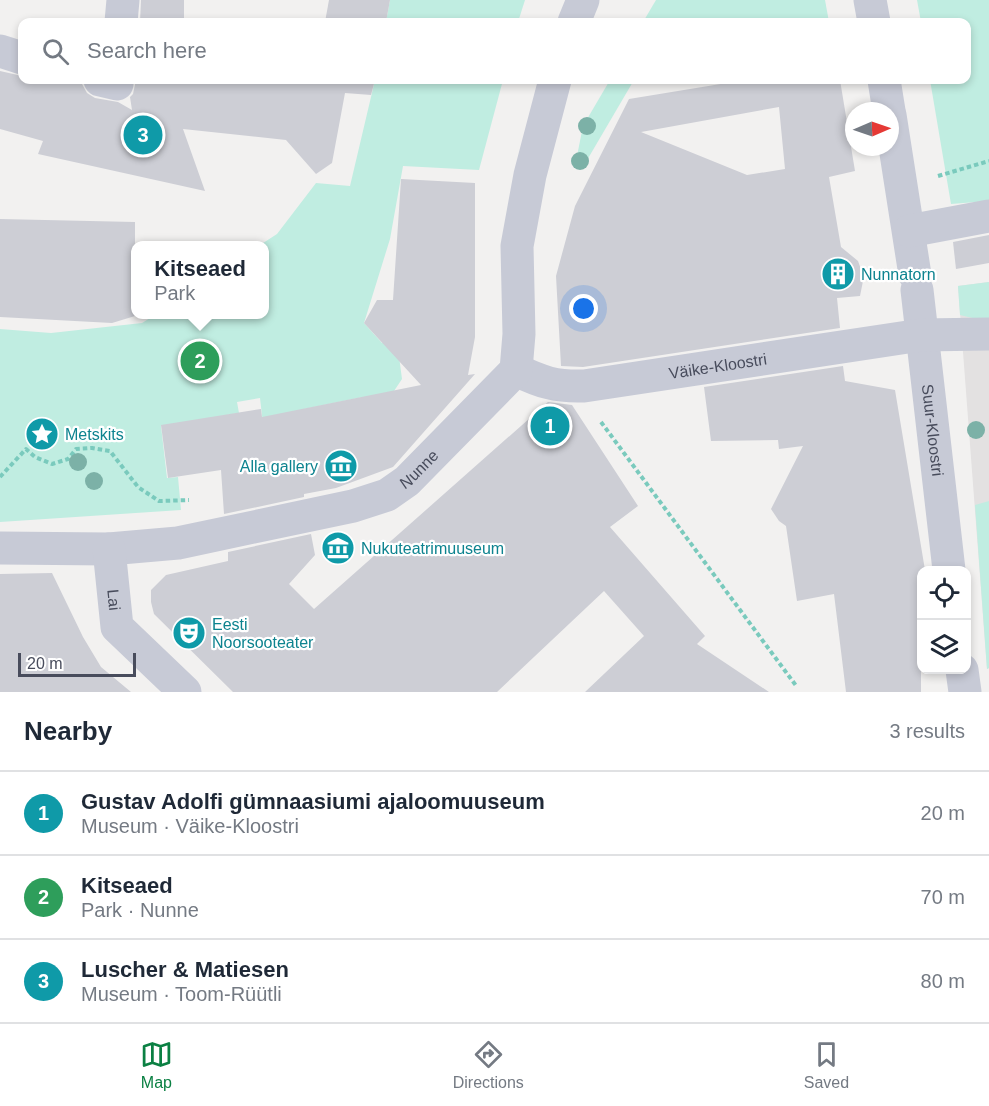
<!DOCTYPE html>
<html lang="en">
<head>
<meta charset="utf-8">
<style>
	:root { --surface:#fff; --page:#f6f6f7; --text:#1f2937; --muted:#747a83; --line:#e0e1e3; --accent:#0b8043 }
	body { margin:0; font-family:Helvetica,sans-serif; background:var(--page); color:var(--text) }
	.controls { position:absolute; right:18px; bottom:18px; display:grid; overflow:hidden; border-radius:12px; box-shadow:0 3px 9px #0003 }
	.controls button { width:54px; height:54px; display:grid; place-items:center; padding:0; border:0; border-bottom:2px solid var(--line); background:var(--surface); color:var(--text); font:30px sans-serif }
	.compass { position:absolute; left:845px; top:102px; width:54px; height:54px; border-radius:50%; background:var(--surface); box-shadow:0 3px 9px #0003; rotate:88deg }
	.scale { position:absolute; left:18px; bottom:15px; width:118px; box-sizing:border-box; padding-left:6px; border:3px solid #484c5c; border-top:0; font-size:16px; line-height:21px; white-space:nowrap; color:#484c5c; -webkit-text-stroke:4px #fff; paint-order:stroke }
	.you { position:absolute; left:584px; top:309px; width:21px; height:21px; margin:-15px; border:4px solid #fff; border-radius:50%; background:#1a73e8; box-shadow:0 0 0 9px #1a73e833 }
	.badge { display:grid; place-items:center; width:39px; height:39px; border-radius:50%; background:var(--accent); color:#fff; font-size:20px; font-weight:700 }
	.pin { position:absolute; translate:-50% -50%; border:3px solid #fff; box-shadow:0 2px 6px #0006 }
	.popup { position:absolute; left:131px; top:241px; width:138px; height:78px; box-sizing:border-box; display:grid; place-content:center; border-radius:12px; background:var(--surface); filter:drop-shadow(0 2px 4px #0005); font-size:20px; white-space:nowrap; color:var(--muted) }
	.popup b { font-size:22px; color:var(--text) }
	.popup::after { content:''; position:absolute; left:50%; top:100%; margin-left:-12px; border:12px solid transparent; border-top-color:var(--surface) }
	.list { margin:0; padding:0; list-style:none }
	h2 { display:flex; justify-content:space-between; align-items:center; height:78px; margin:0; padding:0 24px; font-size:26px }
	h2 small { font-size:20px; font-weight:400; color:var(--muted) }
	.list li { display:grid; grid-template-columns:39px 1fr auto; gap:18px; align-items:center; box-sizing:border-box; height:84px; padding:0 24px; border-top:2px solid var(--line) }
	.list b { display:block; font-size:22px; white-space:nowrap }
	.list p { margin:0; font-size:20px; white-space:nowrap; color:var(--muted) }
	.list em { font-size:20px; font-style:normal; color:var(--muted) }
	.icon { flex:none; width:33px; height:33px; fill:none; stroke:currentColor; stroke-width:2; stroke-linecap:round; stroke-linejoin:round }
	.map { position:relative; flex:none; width:989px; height:692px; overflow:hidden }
	.search { position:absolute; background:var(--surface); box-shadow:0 3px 9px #0003; left:18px; right:18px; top:18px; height:66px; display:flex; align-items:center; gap:15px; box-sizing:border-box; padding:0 21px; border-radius:12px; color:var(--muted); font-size:22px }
	.sheet { height:330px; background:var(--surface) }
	nav { display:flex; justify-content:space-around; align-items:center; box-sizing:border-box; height:84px; border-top:2px solid var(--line); background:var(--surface); font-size:16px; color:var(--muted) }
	nav a { display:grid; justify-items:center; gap:3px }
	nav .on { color:var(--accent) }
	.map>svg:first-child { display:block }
	.education { fill:#e3e1e1 }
	.green { fill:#c0ede1 }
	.building { fill:#cdced5; fill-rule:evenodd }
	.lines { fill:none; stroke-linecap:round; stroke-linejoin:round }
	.path { stroke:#7acabd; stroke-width:4; stroke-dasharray:4.5 3; stroke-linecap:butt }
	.minor { stroke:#c7cad6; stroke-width:33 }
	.tree { fill:#7cb1a7 }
	.labels { text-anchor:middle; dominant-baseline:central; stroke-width:4.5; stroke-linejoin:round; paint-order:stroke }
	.culture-label { font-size:16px; fill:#0d838f; stroke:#fff; text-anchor:start }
	.street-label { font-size:16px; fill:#484c5c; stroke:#fff }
</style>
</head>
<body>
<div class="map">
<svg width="989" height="692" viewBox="0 0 989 692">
	<rect width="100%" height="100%" fill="#f2f1f0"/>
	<polygon class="education" points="989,282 989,668 987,669 958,286"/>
	<g class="green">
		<polygon points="390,0 525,0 518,22 386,22"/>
		<polygon points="656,0 825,0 829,22 643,22"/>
		<polygon points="917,0 989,0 989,201 951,204 930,80 966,80 966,22 921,22"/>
		<polygon points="375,80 503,80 479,170 403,166 390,239 364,323 382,343 397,341 402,379 384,406 363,397 304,409 264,433 260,398 237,402 239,413 161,426 167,478 178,477 181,510 0,522 0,329 51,333 142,323 155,315 264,314 264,246 260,245 277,234 316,183 350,186"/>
		<polygon points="610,80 634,80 583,167 575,166 583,126"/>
		<polygon points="989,282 989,322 960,315 958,286"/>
		<polygon points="989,501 989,668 987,669 975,505"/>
	</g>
	<g class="building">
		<polygon points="141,0 184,0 184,22 140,22"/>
		<polygon points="329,0 390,0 386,22 325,22"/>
		<polygon points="0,71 22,76 22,80 73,80 82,84 87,93 95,98 118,102 132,110 130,97 133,94 136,80 375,80 371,95 345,93 332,163 316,174 286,140 183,129 205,191 38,154 43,141 0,129"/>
		<path d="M745,80H840L855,171L829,177L841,247L858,261L862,272L863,281L860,296L837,298L840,328L583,367L561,366L556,276L575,206L629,99ZM779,107L785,169L747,175L641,132Z"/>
		<polygon points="401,179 475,183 475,337 468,375 475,374 393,467 336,488 304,494 304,497 224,514 221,470 168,478 161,425 261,409 262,417 421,385 364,323 377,300 393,300"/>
		<polygon points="0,219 135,222 135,316 112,323 0,317"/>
		<polygon points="989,235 989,263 956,269 953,242"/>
		<polygon points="843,366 845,381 895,390 925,570 921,570 921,692 846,692 834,594 797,601 786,526 779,521 771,509 803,446 779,449 778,440 711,441 704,387"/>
		<polygon points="548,402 572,405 638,506 610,527 705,636 697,644 769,692 585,692 644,636 604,591 497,692 233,692 154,614 151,602 151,590 166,575 228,561 228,552 311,534 315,555 289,584 314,609"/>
		<polygon points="52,573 83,637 101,667 131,692 0,692 0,574"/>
	</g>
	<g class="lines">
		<g class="path">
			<polyline points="938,176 989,161"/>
			<polyline points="601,422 797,687"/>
			<polyline points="0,477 26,449 35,457 52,464 68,459 76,449 92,448 110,451 138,487 159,501 189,500"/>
		</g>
		<g class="minor">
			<polyline points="870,0 874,22"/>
			<polyline points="121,22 123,0"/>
			<polyline points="574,22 583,0"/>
			<polyline points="0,51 22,58"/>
			<polyline points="100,80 117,84 117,80"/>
			<polyline points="884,80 889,111"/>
			<polyline points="890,115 915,275"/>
			<polyline points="909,231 989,216"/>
			<path id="s1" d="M917,290L949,570"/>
			<path id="s2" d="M516,370C541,382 556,387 584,386L921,335L989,334"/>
			<path id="s3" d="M0,548L109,549L178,543L353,506L387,495L407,481L516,370L519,334L517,246L530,175L555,80"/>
			<path id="s4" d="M109,549L117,627L185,692"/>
			<polyline points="962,670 965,692"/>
		</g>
	</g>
	<g class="tree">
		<circle cx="587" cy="126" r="9"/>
		<circle cx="580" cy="161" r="9"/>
		<circle cx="976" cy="430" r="9"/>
		<circle cx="78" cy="462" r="9"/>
		<circle cx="94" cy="481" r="9"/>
	</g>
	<defs>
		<symbol id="building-disc" viewBox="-11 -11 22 22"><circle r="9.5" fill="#0f9aa8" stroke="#fff"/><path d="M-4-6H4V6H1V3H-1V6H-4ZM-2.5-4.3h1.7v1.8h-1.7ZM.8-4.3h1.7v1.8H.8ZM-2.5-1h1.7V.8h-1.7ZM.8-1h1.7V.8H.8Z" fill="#fff"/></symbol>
		<symbol id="sight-disc" viewBox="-11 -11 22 22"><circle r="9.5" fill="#0f9aa8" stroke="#fff"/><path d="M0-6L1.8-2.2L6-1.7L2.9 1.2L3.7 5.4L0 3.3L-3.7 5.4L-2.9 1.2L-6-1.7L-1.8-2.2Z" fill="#fff"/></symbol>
		<symbol id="museum-disc" viewBox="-11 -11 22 22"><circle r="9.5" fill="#0f9aa8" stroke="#fff"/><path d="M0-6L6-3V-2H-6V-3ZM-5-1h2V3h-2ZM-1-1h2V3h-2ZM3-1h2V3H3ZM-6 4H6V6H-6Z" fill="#fff"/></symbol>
		<symbol id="theatre-disc" viewBox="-11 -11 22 22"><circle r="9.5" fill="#0f9aa8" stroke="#fff"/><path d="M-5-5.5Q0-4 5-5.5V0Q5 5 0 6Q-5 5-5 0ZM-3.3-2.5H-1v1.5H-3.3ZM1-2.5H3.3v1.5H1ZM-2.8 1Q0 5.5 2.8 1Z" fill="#fff"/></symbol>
	</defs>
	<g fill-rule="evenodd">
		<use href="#building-disc" x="819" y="255" width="38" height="38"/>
		<use href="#sight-disc" x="23" y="415" width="38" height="38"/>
		<use href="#museum-disc" x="322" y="447" width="38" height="38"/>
		<use href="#museum-disc" x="319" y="529" width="38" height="38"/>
		<use href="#theatre-disc" x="170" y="614" width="38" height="38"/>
	</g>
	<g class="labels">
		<g class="culture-label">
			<text x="861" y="274">Nunnatorn</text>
			<text x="65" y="434">Metskits</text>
			<text x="318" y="466" text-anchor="end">Alla gallery</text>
			<text x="361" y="548">Nukuteatrimuuseum</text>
			<text x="212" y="624">Eesti<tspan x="212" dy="18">Noorsooteater</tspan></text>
		</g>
		<g class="street-label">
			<text stroke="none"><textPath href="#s2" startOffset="206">Väike-Kloostri</textPath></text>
			<text stroke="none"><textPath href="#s1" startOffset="141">Suur-Kloostri</textPath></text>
			<text stroke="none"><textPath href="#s3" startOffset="434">Nunne</textPath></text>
			<text stroke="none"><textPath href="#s4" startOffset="51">Lai</textPath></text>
		</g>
	</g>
</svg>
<div class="controls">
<button><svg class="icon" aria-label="locate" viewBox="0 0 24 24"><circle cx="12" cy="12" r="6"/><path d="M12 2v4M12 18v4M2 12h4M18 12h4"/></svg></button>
<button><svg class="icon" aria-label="layers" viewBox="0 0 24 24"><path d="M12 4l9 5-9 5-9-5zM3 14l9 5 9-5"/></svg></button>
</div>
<svg class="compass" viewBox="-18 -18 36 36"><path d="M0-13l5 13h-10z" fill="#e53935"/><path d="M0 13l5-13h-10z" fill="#747a83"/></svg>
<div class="scale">20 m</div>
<div class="you"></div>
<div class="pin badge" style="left:550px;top:426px;background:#0f9aa8">1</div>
<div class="pin badge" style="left:200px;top:361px;background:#2e9e5b">2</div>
<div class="popup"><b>Kitseaed</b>Park</div>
<div class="pin badge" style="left:143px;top:135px;background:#0f9aa8">3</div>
<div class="search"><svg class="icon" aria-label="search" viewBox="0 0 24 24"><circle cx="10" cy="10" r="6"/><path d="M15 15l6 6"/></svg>Search here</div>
</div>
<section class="sheet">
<h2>Nearby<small>3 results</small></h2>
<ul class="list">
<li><span class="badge" style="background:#0f9aa8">1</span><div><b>Gustav Adolfi gümnaasiumi ajaloomuuseum</b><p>Museum · Väike-Kloostri</p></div><em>20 m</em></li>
<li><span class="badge" style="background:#2e9e5b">2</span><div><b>Kitseaed</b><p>Park · Nunne</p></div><em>70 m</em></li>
<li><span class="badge" style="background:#0f9aa8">3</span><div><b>Luscher &amp; Matiesen</b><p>Museum · Toom-Rüütli</p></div><em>80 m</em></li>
</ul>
</section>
<nav>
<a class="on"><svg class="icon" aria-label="map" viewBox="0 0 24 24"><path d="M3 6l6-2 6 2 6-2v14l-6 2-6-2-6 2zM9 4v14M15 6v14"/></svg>Map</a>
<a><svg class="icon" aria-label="directions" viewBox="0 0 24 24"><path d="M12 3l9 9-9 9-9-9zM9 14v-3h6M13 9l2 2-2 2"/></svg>Directions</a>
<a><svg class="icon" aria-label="saved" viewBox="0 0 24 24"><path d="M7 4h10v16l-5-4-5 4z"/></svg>Saved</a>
</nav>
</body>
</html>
